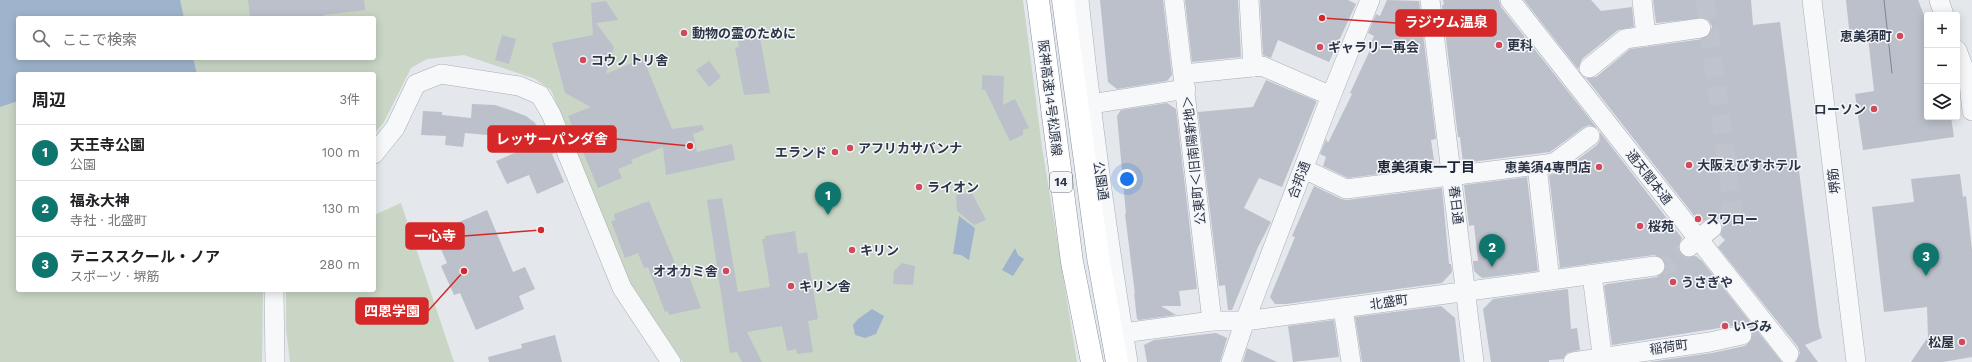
<!DOCTYPE html>
<html lang="ja">
<head>
<meta charset="utf-8">
<style>
	:root { --surface:#fff; --page:#f6f6f6; --text:#202124; --muted:#757577; --line:#e0e0e0; --accent:#0f766e }
	body { margin:0; font-family:"Work Sans","Noto Sans JP",sans-serif; background:var(--page); color:var(--text) }
	.controls { position:absolute; right:12px; top:12px; display:grid; overflow:hidden; border-radius:4px; box-shadow:0 2px 10px #0003 }
	.controls button { width:36px; height:36px; display:grid; place-items:center; padding:0; border:0; border-bottom:1px solid var(--line); background:var(--surface); color:var(--text); font:20px sans-serif }
	.you { position:absolute; left:1127px; top:179px; width:14px; height:14px; margin:-10px; border:3px solid #fff; border-radius:50%; background:#1a73e8; box-shadow:0 0 0 6px #1a73e833 }
	.badge { display:grid; place-items:center; width:26px; height:26px; border-radius:50%; background:var(--accent); color:#fff; font-size:13px; font-weight:700 }
	.pin { position:absolute; translate:-50% -33px; filter:drop-shadow(0 1px 2px #0008) }
	.pin::after { content:''; position:absolute; top:21px; width:14px; height:12px; background:inherit; clip-path:polygon(0 0,100% 0,50% 100%) }
	.list { margin:0; padding:0; list-style:none }
	h2 { display:flex; justify-content:space-between; align-items:center; height:52px; margin:0; padding:0 16px; font-size:17px }
	h2 small { font-size:13px; font-weight:400; color:var(--muted) }
	.list li { display:grid; grid-template-columns:26px 1fr auto; gap:12px; align-items:center; box-sizing:border-box; height:56px; padding:0 16px; border-top:1px solid var(--line) }
	.list b { display:block; font-size:15px; white-space:nowrap }
	.list p { margin:0; font-size:13px; white-space:nowrap; color:var(--muted) }
	.list em { font-size:13px; font-style:normal; color:var(--muted) }
	.icon { flex:none; width:22px; height:22px; fill:none; stroke:currentColor; stroke-width:2; stroke-linecap:round; stroke-linejoin:round }
	.map { position:relative; flex:none; width:1972px; height:362px; overflow:hidden }
	.search { position:absolute; background:var(--surface); box-shadow:0 2px 10px #0003; left:16px; top:16px; width:360px; height:44px; display:flex; align-items:center; gap:10px; box-sizing:border-box; padding:0 14px; border-radius:4px; color:var(--muted); font-size:15px }
	.panel { position:absolute; background:var(--surface); box-shadow:0 2px 10px #0003; left:16px; top:72px; width:360px; height:220px; border-radius:4px }
	.map>svg:first-child { display:block }
	.green { fill:#c9d6c5; fill-rule:evenodd }
	.water { fill:#9fb4cc }
	.building { fill:#bbc0ca }
	.lines { fill:none; stroke-linecap:round; stroke-linejoin:round }
	.minor-tunnel { stroke:#bfc3cb; stroke-width:19; stroke-dasharray:19 10; stroke-linecap:butt }
	.minor-casing { stroke:#a9aeb7; stroke-width:20 }
	.highway-casing { stroke:#8b94a3; stroke-width:23 }
	.minor { stroke:#f7f8fa; stroke-width:19 }
	.highway { stroke:#fff; stroke-width:22 }
	.tram { stroke:#7d8696; stroke-width:1 }
	.poi-dot { fill:#d1495b; stroke:#f4f6f9; stroke-width:1.5 }
	.labels { text-anchor:middle; dominant-baseline:central; stroke-width:3; stroke-linejoin:round; paint-order:stroke }
	.shield { fill:#f4f6f9; stroke:#676e7b; stroke-width:1 }
	.shield-label { font-size:12px; font-weight:bold; fill:#2b3445 }
	.poi-label { font-size:13px; font-weight:bold; fill:#2b3445; stroke:#f4f6f9; text-anchor:start }
	.street-label { font-size:13px; fill:#2b3445; stroke:#f4f6f9 }
	.neighbourhood-label { font-size:14px; font-weight:bold; fill:#1d2536; stroke:#f4f6f9 }
	.leader { fill:none; stroke:#d62828; stroke-width:1.5 }
	.callout-dot { fill:#d62828; stroke:#f4f6f9; stroke-width:1.5 }
	.callout { fill:#d62828; stroke:#d62828; stroke-width:1.5 }
	.callout-label { font-size:14px; text-anchor:middle; font-weight:bold; fill:#fff }
</style>
</head>
<body>
<div class="map">
<svg width="1972" height="362" viewBox="0 0 1972 362">
	<rect width="100%" height="100%" fill="#e4e7ec"/>
	<g class="green">
		<path d="M0,0H1023L1042,147L1077,362H683L630,283L551,90L535,79L464,55L427,59L411,68L384,122L374,134V74H18V290H263L262,362H0ZM18,18H374V58H18Z"/>
		<polygon points="401,203 454,362 290,362 286,329 286,290 374,290 374,215"/>
	</g>
	<g class="water">
		<polygon points="0,0 180,0 184,18 18,18 18,58 193,58 197,74 18,74 18,101 0,107"/>
		<polygon points="959,216 975,228 969,260 961,255 953,254"/>
		<polygon points="1015,248 1018,255 1024,259 1013,276 1002,270"/>
		<polygon points="872,309 884,316 876,334 865,338 855,335 853,325 858,319"/>
	</g>
	<g class="building">
		<polygon points="248,0 364,0 365,10 324,15 324,18 250,18"/>
		<polygon points="1100,0 1163,0 1172,75 1167,81 1117,89 1108,82"/>
		<polygon points="1185,0 1238,0 1241,57 1192,62"/>
		<polygon points="1260,0 1348,0 1356,4 1329,62 1278,40 1271,58 1263,55"/>
		<polygon points="1387,0 1419,1 1436,139 1431,140 1435,167 1348,178 1323,166 1326,157 1320,154 1326,139 1328,143 1352,94 1350,93 1371,48 1369,47 1374,36 1368,33 1376,14 1380,16"/>
		<polygon points="1443,0 1499,0 1501,7 1597,128 1589,125 1584,127 1550,152 1463,163 1460,137 1458,137 1442,5 1444,5"/>
		<polygon points="1524,0 1591,0 1601,11 1632,7 1634,27 1618,30 1582,59 1578,69"/>
		<polygon points="1653,0 1751,0 1753,25 1780,22 1819,327 1822,338 1805,345 1818,362 1796,362 1800,353 1798,347 1718,247 1725,240 1720,235 1723,227 1721,221 1716,218 1711,217 1700,223 1586,78 1596,77 1630,49 1703,39 1711,32 1712,26 1709,21 1705,18 1656,23"/>
		<polygon points="1846,0 1918,0 1926,20 1927,31 1927,117 1951,117 1954,137 1863,150 1855,94 1874,91 1868,37 1850,38"/>
		<polygon points="606,1 618,20 596,23 614,47 606,74 643,58 672,129 702,125 704,130 693,134 697,152 732,144 735,160 666,175 663,147 631,160 633,163 618,169 622,178 598,188 568,116 591,107 565,93 552,43 593,35 591,3"/>
		<polygon points="759,31 770,93 744,95 735,48 739,47 737,35"/>
		<polygon points="502,35 516,39 509,64 495,60"/>
		<polygon points="709,61 721,77 709,87 696,70"/>
		<polygon points="982,75 1004,76 1003,105 1015,99 1029,128 1023,130 1023,135 1010,141 985,90 982,90"/>
		<polygon points="1266,80 1316,101 1316,103 1282,187 1259,178 1244,208 1271,222 1258,247 1232,310 1228,310 1225,285 1219,286 1198,112 1253,107"/>
		<polygon points="1167,103 1176,109 1197,289 1179,291 1181,306 1161,306 1176,315 1139,320 1137,319 1134,293 1135,294 1125,214 1126,214 1117,116 1121,110"/>
		<polygon points="472,104 495,105 507,109 526,116 534,122 549,141 547,141 554,153 552,154 564,182 537,194 529,175 507,184 496,161 545,140 465,133 463,147 445,145 446,136 421,135 423,111 442,112 442,115 471,118"/>
		<polygon points="1600,132 1682,238 1679,244 1680,254 1686,257 1696,256 1702,261 1782,362 1649,362 1712,353 1745,346 1752,339 1753,333 1750,328 1745,324 1612,345 1604,286 1607,284 1657,277 1665,271 1666,265 1663,259 1654,255 1560,268 1549,175 1561,172 1597,145 1600,140"/>
		<polygon points="1960,174 1963,197 1966,196 1972,250 1972,357 1943,362 1911,362 1928,337 1927,307 1884,312 1872,207 1914,202 1911,179"/>
		<polygon points="1527,177 1538,271 1482,278 1474,271 1473,261 1478,261 1474,225 1469,226 1464,185"/>
		<polygon points="1314,186 1341,199 1347,200 1442,188 1449,264 1451,264 1452,272 1442,283 1286,304 1275,304 1270,297 1295,237 1292,236"/>
		<polygon points="972,193 986,220 974,225 957,211 956,195"/>
		<polygon points="722,198 738,292 770,287 762,239 765,239 765,236 795,231 798,254 807,252 818,319 808,321 813,352 797,354 796,349 787,351 782,326 747,332 762,362 742,362 737,352 730,353 707,200"/>
		<polygon points="649,201 677,268 685,266 701,308 669,315 668,311 665,312 648,267 644,268 638,253 625,258 611,221 615,220 614,214"/>
		<polygon points="487,210 513,272 525,267 535,289 519,296 524,309 476,330 460,293 454,295 441,266 447,263 434,233"/>
		<polygon points="902,263 915,266 913,285 893,284 894,271"/>
		<polygon points="1568,289 1571,329 1577,328 1580,350 1567,353 1563,359 1549,360 1549,362 1491,362 1483,309 1493,299"/>
		<polygon points="1441,306 1455,318 1460,362 1362,362 1355,317"/>
		<polygon points="1334,320 1339,357 1293,362 1288,326"/>
		<polygon points="1216,333 1227,338 1220,362 1147,362 1144,345 1154,340"/>
		<polygon points="555,335 562,362 489,362 488,357 522,348 521,344"/>
		<polygon points="1247,348 1277,362 1243,362"/>
	</g>
	<g class="lines">
		<g class="minor-tunnel">
			<polyline points="1705,0 1733,210 1712,228"/>
			<polyline points="1655,266 1669,264 1689,247"/>
			<polyline points="1742,335 1752,327"/>
		</g>
		<defs>
			<g id="minor">
				<path d="M1079,0C1092,121 1108,242 1128,362"/>
				<polyline points="1174,0 1212,321"/>
				<polyline points="1249,0 1253,67"/>
				<polyline points="1430,0 1474,362"/>
				<polyline points="1510,0 1789,354"/>
				<polyline points="1642,0 1646,36"/>
				<polyline points="1812,0 1856,362"/>
				<polyline points="1939,0 1944,15"/>
				<polyline points="1957,50 1969,82 1972,111"/>
				<polyline points="1589,68 1625,39 1701,28"/>
				<polyline points="1184,74 1262,66 1331,96"/>
				<polyline points="1091,104 1186,89"/>
				<polyline points="374,154 395,128 416,84 441,74 519,86 540,95 551,114 622,288 671,362"/>
				<polyline points="1537,166 1550,280"/>
				<polyline points="1304,169 1346,189 1554,163 1590,136"/>
				<polyline points="1689,247 1712,228"/>
				<polyline points="1592,275 1603,362"/>
				<polyline points="274,290 275,362"/>
				<polyline points="1343,308 1351,362"/>
				<polyline points="1123,333 1212,321 1245,321 1655,266"/>
				<polyline points="1231,362 1245,321 1331,96 1370,0"/>
				<polyline points="1573,362 1710,342 1742,335"/>
			</g>
			<g id="highway">
				<polyline points="1038,0 1072,262 1092,362"/>
				<polyline points="1063,0 1098,257 1117,362"/>
			</g>
		</defs>
		<use href="#minor" class="minor-casing"/>
		<use href="#highway" class="highway-casing"/>
		<use href="#minor" class="minor"/>
		<use href="#highway" class="highway"/>
		<polyline class="tram" points="1884,0 1892,73"/>
	</g>
	<g class="poi-dot">
		<circle cx="684" cy="33" r="4"/>
		<circle cx="1900" cy="36" r="4"/>
		<circle cx="1499" cy="45" r="4"/>
		<circle cx="1320" cy="47" r="4"/>
		<circle cx="583" cy="60" r="4"/>
		<circle cx="1874" cy="109" r="4"/>
		<circle cx="850" cy="148" r="4"/>
		<circle cx="835" cy="152" r="4"/>
		<circle cx="1689" cy="165" r="4"/>
		<circle cx="1599" cy="167" r="4"/>
		<circle cx="919" cy="187" r="4"/>
		<circle cx="1698" cy="219" r="4"/>
		<circle cx="1640" cy="226" r="4"/>
		<circle cx="852" cy="250" r="4"/>
		<circle cx="726" cy="271" r="4"/>
		<circle cx="1673" cy="282" r="4"/>
		<circle cx="791" cy="286" r="4"/>
		<circle cx="1725" cy="326" r="4"/>
		<circle cx="1962" cy="342" r="4"/>
	</g>
	<g class="labels">
		<rect class="shield" x="1050" y="172" width="22" height="20" rx="3"/>
		<g class="shield-label">
			<text x="1061" y="182">14</text>
		</g>
		<g class="poi-label">
			<text x="692" y="33">動物の霊のために</text>
			<text x="1892" y="36" text-anchor="end">恵美須町</text>
			<text x="1507" y="45">更科</text>
			<text x="1328" y="47">ギャラリー再会</text>
			<text x="591" y="60">コウノトリ舎</text>
			<text x="1866" y="109" text-anchor="end">ローソン</text>
			<text x="858" y="148">アフリカサバンナ</text>
			<text x="827" y="152" text-anchor="end">エランド</text>
			<text x="1697" y="165">大阪えびすホテル</text>
			<text x="1591" y="167" text-anchor="end">恵美須4専門店</text>
			<text x="927" y="187">ライオン</text>
			<text x="1706" y="219">スワロー</text>
			<text x="1648" y="226">桜苑</text>
			<text x="860" y="250">キリン</text>
			<text x="718" y="271" text-anchor="end">オオカミ舎</text>
			<text x="1681" y="282">うさぎや</text>
			<text x="799" y="286">キリン舎</text>
			<text x="1733" y="326">いづみ</text>
			<text x="1954" y="342" text-anchor="end">松屋</text>
		</g>
		<g class="street-label">
			<text transform="translate(1050 98) rotate(83)">阪神高速14号松原線</text>
			<text transform="translate(1194 160) rotate(-96)">公東町＜旧南陽新地＞</text>
			<text transform="translate(1649 177) rotate(52)">通天閣本通</text>
			<text transform="translate(1299 180) rotate(-69)">合邦通</text>
			<text transform="translate(1101 181) rotate(82)">公園通</text>
			<text transform="translate(1834 181) rotate(-97)">堺筋</text>
			<text transform="translate(1456 205) rotate(83)">春日通</text>
			<text transform="translate(1389 302) rotate(-8)">北盛町</text>
			<text transform="translate(1669 347) rotate(-8)">稲荷町</text>
		</g>
		<g class="neighbourhood-label">
			<text x="1426" y="167">恵美須東一丁目</text>
		</g>
	</g>
	<path class="leader" d="M1322 18L1396 23M690 146L616 139M541 230L464 236M464 271L428 311"/>
	<g class="callout-dot">
		<circle cx="1322" cy="18" r="4"/>
		<circle cx="690" cy="146" r="4"/>
		<circle cx="541" cy="230" r="4"/>
		<circle cx="464" cy="271" r="4"/>
	</g>
	<g class="callout">
		<rect x="1396" y="10" width="100" height="26" rx="4"/>
		<rect x="488" y="126" width="128" height="26" rx="4"/>
		<rect x="406" y="223" width="58" height="26" rx="4"/>
		<rect x="356" y="298" width="72" height="26" rx="4"/>
	</g>
	<g class="callout-label">
		<text x="1446" y="27">ラジウム温泉</text>
		<text x="552" y="144">レッサーパンダ舎</text>
		<text x="435" y="241">一心寺</text>
		<text x="392" y="316">四恩学園</text>
	</g>
</svg>
<div class="controls">
<button>+</button>
<button>−</button>
<button><svg class="icon" aria-label="layers" viewBox="0 0 24 24"><path d="M12 4l9 5-9 5-9-5zM3 14l9 5 9-5"/></svg></button>
</div>
<div class="you"></div>
<div class="pin badge" style="left:828px;top:215px">1</div>
<div class="pin badge" style="left:1492px;top:267px">2</div>
<div class="pin badge" style="left:1926px;top:276px">3</div>
<div class="search"><svg class="icon" aria-label="search" viewBox="0 0 24 24"><circle cx="10" cy="10" r="6"/><path d="M15 15l6 6"/></svg>ここで検索</div>
<section class="panel">
<h2>周辺<small>3件</small></h2>
<ul class="list">
<li><span class="badge">1</span><div><b>天王寺公園</b><p>公園</p></div><em>100 m</em></li>
<li><span class="badge">2</span><div><b>福永大神</b><p>寺社 · 北盛町</p></div><em>130 m</em></li>
<li><span class="badge">3</span><div><b>テニススクール・ノア</b><p>スポーツ · 堺筋</p></div><em>280 m</em></li>
</ul>
</section>
</div>
</body>
</html>
